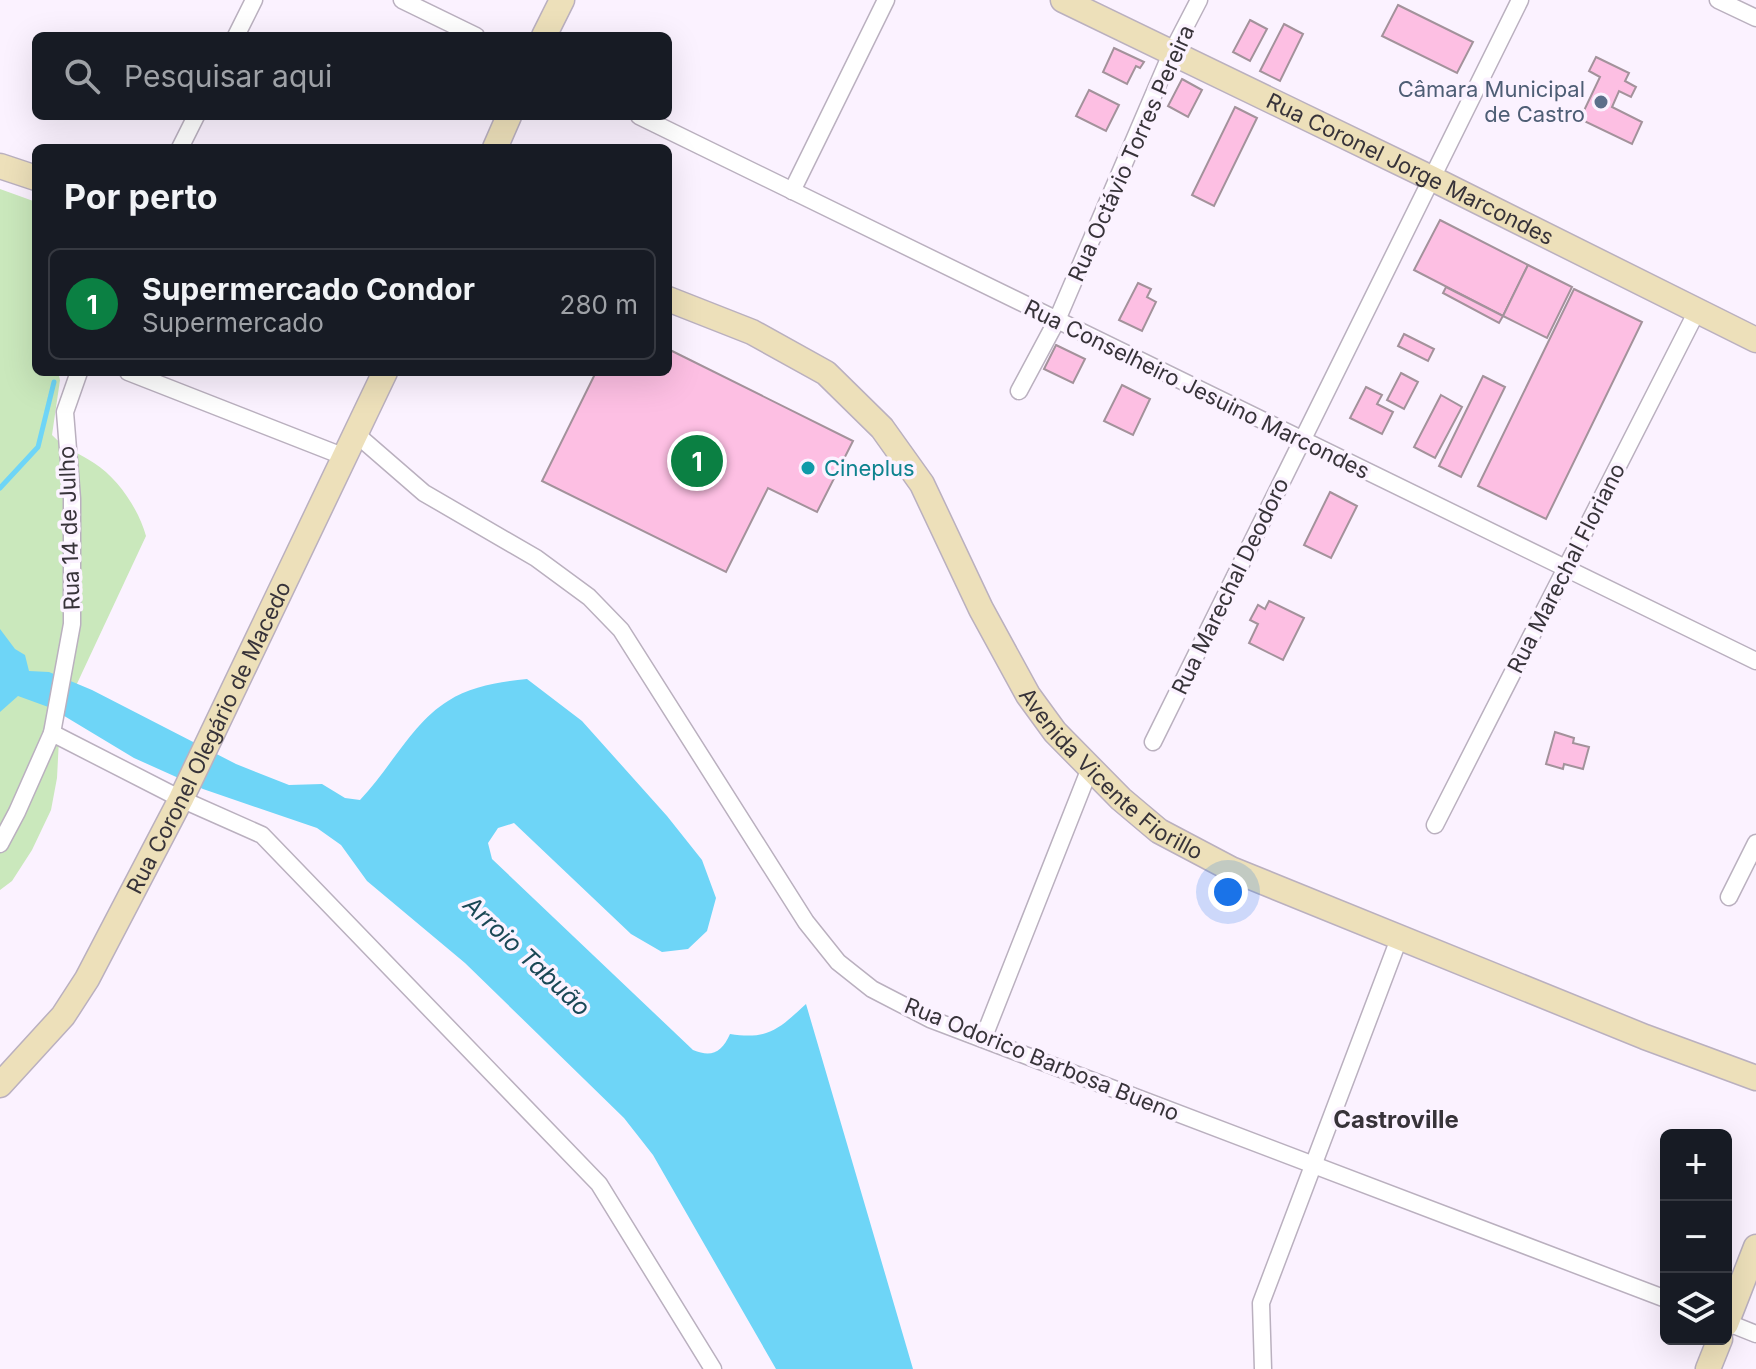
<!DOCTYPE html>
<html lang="pt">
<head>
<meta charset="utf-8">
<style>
	:root { --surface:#171b24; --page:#242831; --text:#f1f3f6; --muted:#9ea1a6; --line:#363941; --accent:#0b8043 }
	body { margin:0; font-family:Inter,sans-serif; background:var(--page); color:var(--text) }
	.controls { position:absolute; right:24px; bottom:24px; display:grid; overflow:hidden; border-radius:12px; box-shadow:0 8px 32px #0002 }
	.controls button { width:72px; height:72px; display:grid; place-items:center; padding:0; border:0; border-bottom:2px solid var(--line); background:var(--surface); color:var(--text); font:40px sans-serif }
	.you { position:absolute; left:1228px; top:892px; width:28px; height:28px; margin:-20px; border:6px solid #fff; border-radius:50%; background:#1a73e8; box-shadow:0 0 0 12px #1a73e833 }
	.badge { display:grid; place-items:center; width:52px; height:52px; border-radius:50%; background:var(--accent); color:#fff; font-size:26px; font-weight:700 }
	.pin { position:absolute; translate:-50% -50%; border:4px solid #fff; box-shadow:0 2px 8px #0006 }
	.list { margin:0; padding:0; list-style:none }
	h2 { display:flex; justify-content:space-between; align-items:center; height:104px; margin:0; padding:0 32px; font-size:34px }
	h2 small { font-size:26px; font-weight:400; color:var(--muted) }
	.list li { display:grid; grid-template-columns:52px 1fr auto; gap:24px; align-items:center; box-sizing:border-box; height:112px; margin:0 16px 16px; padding:0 16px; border:2px solid var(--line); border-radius:12px }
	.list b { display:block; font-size:30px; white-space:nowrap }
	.list p { margin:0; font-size:26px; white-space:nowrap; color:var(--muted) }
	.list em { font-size:26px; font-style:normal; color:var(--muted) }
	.icon { flex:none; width:44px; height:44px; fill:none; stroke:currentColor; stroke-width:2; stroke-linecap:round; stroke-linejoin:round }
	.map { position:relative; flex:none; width:1756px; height:1369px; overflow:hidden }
	.search { position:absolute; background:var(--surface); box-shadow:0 8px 32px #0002; left:32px; top:32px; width:640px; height:88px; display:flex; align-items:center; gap:20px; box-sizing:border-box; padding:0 28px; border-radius:12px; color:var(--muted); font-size:30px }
	.panel { position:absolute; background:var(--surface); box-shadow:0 8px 32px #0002; left:32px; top:144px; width:640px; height:232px; border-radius:12px }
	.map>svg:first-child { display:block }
	.green { fill:#cae8bc }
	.water { fill:#6ed5f7 }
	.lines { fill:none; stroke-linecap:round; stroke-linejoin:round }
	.stream { stroke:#6ed5f7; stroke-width:5 }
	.building { fill:#fdbfe3; stroke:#a3929b; stroke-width:2 }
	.street-casing { stroke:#bab0bf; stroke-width:19 }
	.secondary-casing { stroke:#bab0bf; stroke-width:27 }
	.street { stroke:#fff; stroke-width:16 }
	.secondary { stroke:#ede0ba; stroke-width:24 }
	.service-dot { fill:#5c6f8a; stroke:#fbf2ff; stroke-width:3 }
	.culture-dot { fill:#0f9aa8; stroke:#fbf2ff; stroke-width:3 }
	.labels { text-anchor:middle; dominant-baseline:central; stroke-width:7; stroke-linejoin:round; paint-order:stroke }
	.service-label { font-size:22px; fill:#4e5e75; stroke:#fbf2ff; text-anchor:end }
	.street-label { font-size:22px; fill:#373339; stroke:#fbf2ff }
	.culture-label { font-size:22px; fill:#0d838f; stroke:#fbf2ff; text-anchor:start }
	.water-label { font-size:24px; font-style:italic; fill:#1a4856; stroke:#fbf2ff }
	.neighbourhood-label { font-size:24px; font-weight:bold; fill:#373339; stroke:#fbf2ff }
</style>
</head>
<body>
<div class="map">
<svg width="1756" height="1369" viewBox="0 0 1756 1369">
	<rect width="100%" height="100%" fill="#fbf2ff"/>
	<path class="green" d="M0,189L36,202V372H58L60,380L52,435C64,448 79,453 94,463C118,478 139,510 146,536L60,720L57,778L51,810L32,850L12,881L0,890Z"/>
	<path class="water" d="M0,629L15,649L25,655L29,671L49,672L92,690L236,764L289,785L322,784L345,798L360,800C389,770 413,722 448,701C471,686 500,682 527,679L582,721L667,816L702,860L716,898L707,931L688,949L662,952L631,934L514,823L498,828L488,843L492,859L693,1050C712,1058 722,1052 730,1034C768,1040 779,1029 806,1004L913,1369H776L653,1155L624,1118L465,963L367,881L341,845L317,828L203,789L134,758L51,708L18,696L0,712Z"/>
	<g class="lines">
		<polyline class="stream" points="0,488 38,447 54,382"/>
	</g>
	<g class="building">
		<polygon points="1398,5 1473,42 1457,73 1382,36"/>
		<polygon points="1250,20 1267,29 1250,61 1233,52"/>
		<polygon points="1284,24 1303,34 1280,81 1260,71"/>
		<polygon points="1114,48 1144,62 1140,68 1136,66 1127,84 1103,72"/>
		<polygon points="1596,57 1629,73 1625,81 1636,87 1631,97 1619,91 1612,107 1642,122 1632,144 1580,119 1600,77 1589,71"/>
		<polygon points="1182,79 1202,90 1188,117 1168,106"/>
		<polygon points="1089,90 1119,105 1106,131 1076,116"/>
		<polygon points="1235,107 1257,118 1214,206 1192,195"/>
		<polygon points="1440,220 1528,265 1503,316 1414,270"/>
		<polygon points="1528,265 1572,287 1547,338 1503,316"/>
		<polygon points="1138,283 1151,289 1147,297 1156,302 1142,331 1119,320"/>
		<polygon points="1446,287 1503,316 1499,323 1443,293"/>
		<polygon points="1574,289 1642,322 1546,519 1478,486"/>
		<polygon points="1404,334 1434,349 1428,361 1398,346"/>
		<polygon points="1056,345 1085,359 1073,383 1044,369"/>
		<polygon points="668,349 853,441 817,512 768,488 726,572 542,481 596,372 668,372"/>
		<polygon points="1401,373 1418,382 1404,409 1387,400"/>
		<polygon points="1483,376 1505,387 1461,477 1439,466"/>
		<polygon points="1122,385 1150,399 1133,435 1104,421"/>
		<polygon points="1366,387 1382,395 1377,404 1393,412 1382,434 1350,418"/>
		<polygon points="1441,395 1462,407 1435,458 1414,447"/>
		<polygon points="1330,492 1357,506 1331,558 1304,545"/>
		<polygon points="1269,601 1304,618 1283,660 1249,643 1258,624 1250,620 1258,605 1265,609"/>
		<polygon points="1555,732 1574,738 1573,743 1589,747 1583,769 1564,764 1563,769 1546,764"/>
	</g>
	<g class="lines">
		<defs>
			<g id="street">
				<polyline points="402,0 476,36"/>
				<polyline points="1718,0 1756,18"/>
				<polyline points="236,36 254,0"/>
				<polyline points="639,116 1756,661"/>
				<polyline points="180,148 196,116"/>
				<polyline points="792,191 886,0"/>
				<polyline points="128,372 345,457"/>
				<polyline points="1019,391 1057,320 1171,54 1199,0"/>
				<polyline points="356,434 424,493 536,558 589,597 621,630 806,922 838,962 872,989 930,1019 1666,1299"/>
				<polyline points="52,733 72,624 72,499 65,412 79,372"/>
				<polyline points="1153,742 1520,0"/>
				<polyline points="1435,825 1697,311"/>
				<polyline points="0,844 17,812 52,733 181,799 262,835 599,1184 713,1369"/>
				<polyline points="1729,897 1756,843"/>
				<polyline points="983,1039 1090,768"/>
				<polyline points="1726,1322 1756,1334"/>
				<polyline points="1263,1369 1261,1303 1400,936"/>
			</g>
			<g id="secondary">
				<path id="s1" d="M1063,0L1431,178L1756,340"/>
				<polyline points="544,36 562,0"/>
				<polyline points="495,148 509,116"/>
				<polyline points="0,166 36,178"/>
				<path id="s2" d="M668,299L752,332L826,373L882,428L922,484L981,609L1028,695L1055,732L1121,799L1159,831L1231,869L1645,1037L1756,1078"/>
				<path id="s3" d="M0,1085L63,1016L87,979L181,799L385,372"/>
				<polyline points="1726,1324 1756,1247"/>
				<polyline points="1708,1369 1720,1339"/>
			</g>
		</defs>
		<use href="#street" class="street-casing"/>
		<use href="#secondary" class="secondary-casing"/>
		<use href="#street" class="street"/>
		<use href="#secondary" class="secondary"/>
	</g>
	<circle class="service-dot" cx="1601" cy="102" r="8"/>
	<circle class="culture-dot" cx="808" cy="468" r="8"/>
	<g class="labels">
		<g class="service-label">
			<text x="1585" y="89">Câmara Municipal<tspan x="1585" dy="25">de Castro</tspan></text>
		</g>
		<g class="street-label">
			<text transform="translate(1131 153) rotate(-66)">Rua Octávio Torres Pereira</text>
			<text stroke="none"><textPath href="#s1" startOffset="386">Rua Coronel Jorge Marcondes</textPath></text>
			<text transform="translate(1197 389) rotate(26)">Rua Conselheiro Jesuino Marcondes</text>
			<text transform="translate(69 528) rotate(-92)">Rua 14 de Julho</text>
			<text transform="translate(1566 568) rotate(-63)">Rua Marechal Floriano</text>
			<text transform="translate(1230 586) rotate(-64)">Rua Marechal Deodoro</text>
			<text stroke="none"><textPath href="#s3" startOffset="408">Rua Coronel Olegário de Macedo</textPath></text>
			<text stroke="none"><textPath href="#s2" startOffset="674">Avenida Vicente Fiorillo</textPath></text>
			<text transform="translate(1042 1059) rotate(22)">Rua Odorico Barbosa Bueno</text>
		</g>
		<g class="culture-label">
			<text x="824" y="468">Cineplus</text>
		</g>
		<g class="water-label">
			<text transform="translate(527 956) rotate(43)">Arroio Tabuão</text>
		</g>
		<g class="neighbourhood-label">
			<text x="1396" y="1119">Castroville</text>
		</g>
	</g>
</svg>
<div class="controls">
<button>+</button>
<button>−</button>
<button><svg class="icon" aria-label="layers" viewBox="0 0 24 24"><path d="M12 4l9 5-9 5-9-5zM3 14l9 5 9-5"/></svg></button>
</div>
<div class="you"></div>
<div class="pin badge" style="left:697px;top:461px">1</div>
<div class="search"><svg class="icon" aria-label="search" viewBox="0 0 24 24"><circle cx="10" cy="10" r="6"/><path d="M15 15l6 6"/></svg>Pesquisar aqui</div>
<section class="panel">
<h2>Por perto<small></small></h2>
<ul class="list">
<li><span class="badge">1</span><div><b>Supermercado Condor</b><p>Supermercado</p></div><em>280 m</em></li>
</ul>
</section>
</div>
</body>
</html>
